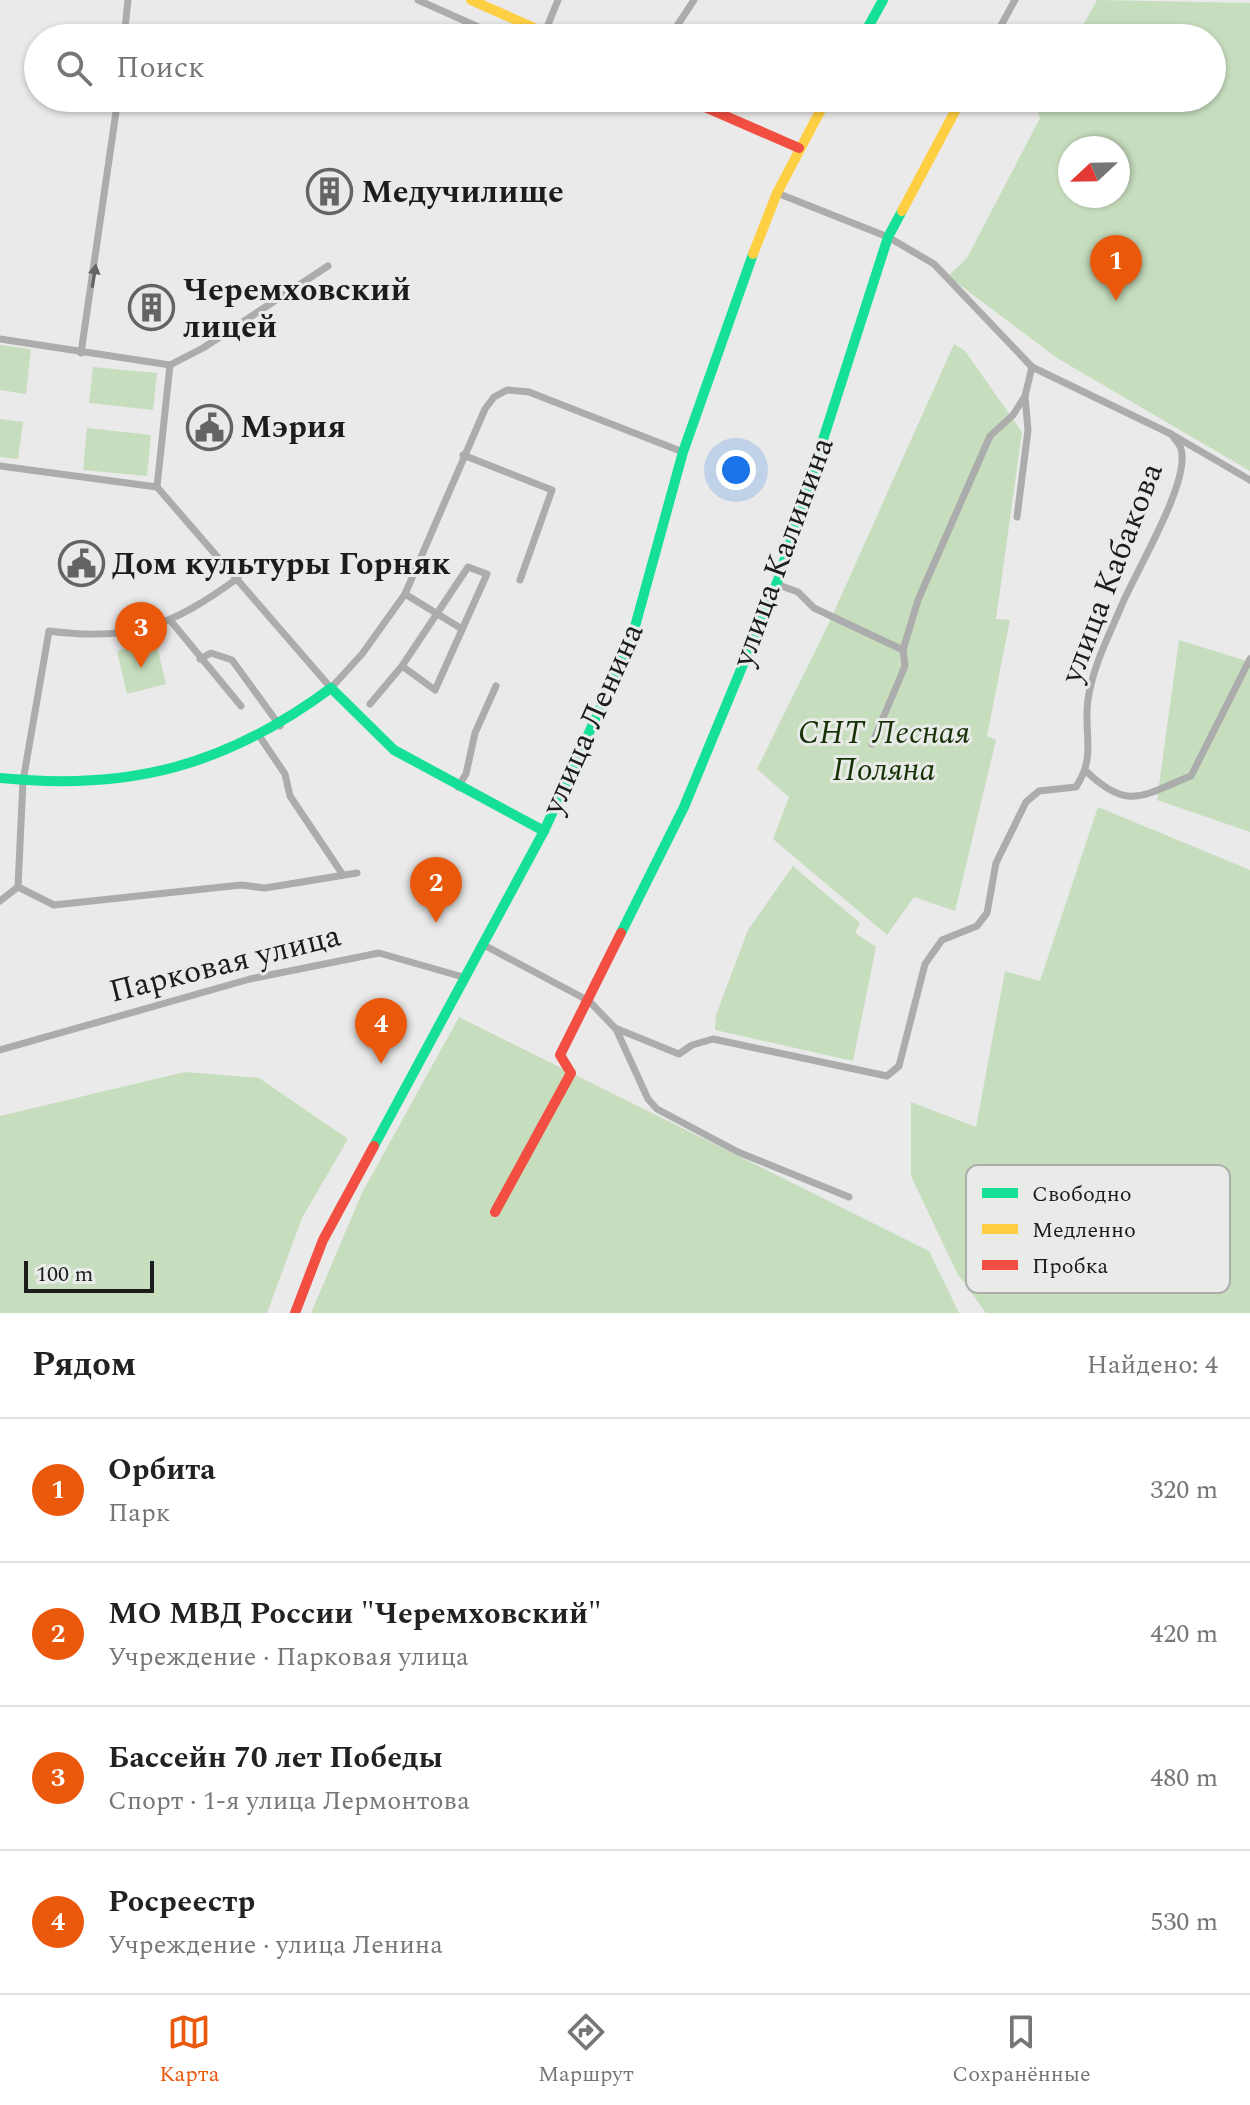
<!DOCTYPE html>
<html lang="ru">
<head>
<meta charset="utf-8">
<style>
	:root { --surface:#fff; --page:#f6f6f6; --text:#222; --muted:#767676; --line:#e0e0e0; --accent:#ea580c }
	body { margin:0; font-family:Spectral,serif; background:var(--page); color:var(--text) }
	.compass { position:absolute; left:1058px; top:136px; width:72px; height:72px; border-radius:50%; background:var(--surface); box-shadow:0 2px 6px #0004; rotate:248deg }
	.scale { position:absolute; left:24px; bottom:20px; width:130px; box-sizing:border-box; padding-left:8px; border:4px solid #1b1c1b; border-top:0; font-size:22px; line-height:28px; white-space:nowrap; color:#1b1c1b; -webkit-text-stroke:6px #e9ebe8; paint-order:stroke }
	.you { position:absolute; left:736px; top:470px; width:28px; height:28px; margin:-20px; border:6px solid #fff; border-radius:50%; background:#1a73e8; box-shadow:0 0 0 12px #1a73e833 }
	.badge { display:grid; place-items:center; width:52px; height:52px; border-radius:50%; background:var(--accent); color:#fff; font-size:26px; font-weight:700 }
	.pin { position:absolute; translate:-50% -66px; filter:drop-shadow(0 2px 4px #0008) }
	.pin::after { content:''; position:absolute; top:42px; width:28px; height:24px; background:inherit; clip-path:polygon(0 0,100% 0,50% 100%) }
	.list { margin:0; padding:0; list-style:none }
	h2 { display:flex; justify-content:space-between; align-items:center; height:104px; margin:0; padding:0 32px; font-size:34px }
	h2 small { font-size:26px; font-weight:400; color:var(--muted) }
	.list li { display:grid; grid-template-columns:52px 1fr auto; gap:24px; align-items:center; box-sizing:border-box; height:144px; padding:0 32px; border-top:2px solid var(--line) }
	.list b { display:block; font-size:30px; white-space:nowrap }
	.list p { margin:0; font-size:26px; white-space:nowrap; color:var(--muted) }
	.list em { font-size:26px; font-style:normal; color:var(--muted) }
	.icon { flex:none; width:44px; height:44px; fill:none; stroke:currentColor; stroke-width:2; stroke-linecap:round; stroke-linejoin:round }
	.map { position:relative; flex:none; width:1250px; height:1313px; overflow:hidden }
	.search { position:absolute; background:var(--surface); box-shadow:0 2px 6px #0004; left:24px; right:24px; top:24px; height:88px; display:flex; align-items:center; gap:20px; box-sizing:border-box; padding:0 28px; border-radius:44px; color:var(--muted); font-size:30px }
	.sheet { height:680px; background:var(--surface) }
	nav { display:flex; justify-content:space-around; align-items:center; box-sizing:border-box; height:112px; border-top:2px solid var(--line); background:var(--surface); font-size:22px; color:var(--muted) }
	nav a { display:grid; justify-items:center; gap:4px }
	nav .on { color:var(--accent) }
	.map>svg:first-child { display:block }
	.green { fill:#c7debe; fill-rule:evenodd }
	.lines { fill:none; stroke-linecap:round; stroke-linejoin:round }
	.street { stroke:#acacac; stroke-width:7 }
	.fast { stroke:#16e098; stroke-width:10 }
	.slow { stroke:#ffcf43; stroke-width:10 }
	.jam { stroke:#f24e42; stroke-width:10 }
	.oneway { fill:#646464 }
	.labels { text-anchor:middle; dominant-baseline:central; stroke-width:6; stroke-linejoin:round; paint-order:stroke }
	.poi-label { font-size:32px; font-weight:bold; fill:#1b1c1b; stroke:#e9ebe8; text-anchor:start }
	.street-label { font-size:32px; fill:#1b1c1b; stroke:#e9ebe8 }
	.park-label { font-size:32px; font-style:italic; fill:#173207; stroke:#e9ebe8 }
	.key { fill:#e9ebe8; stroke:#abadaa; stroke-width:2 }
	.key-label { font-size:22px; fill:#1b1c1b }
</style>
</head>
<body>
<div class="map">
<svg width="1250" height="1313" viewBox="0 0 1250 1313">
	<rect width="100%" height="100%" fill="#e9eae9"/>
	<g class="green">
		<path d="M1097,0L1250,3V471L1057,358L948,276L967,258L1040,118L1036,107L1041,98H1212V38H1076ZM1070,148H1118V196H1070Z"/>
		<polygon points="954,344 965,351 1022,432 996,619 1010,620 987,736 996,740 955,911 914,897 887,935 773,839 789,797 757,769 829,623"/>
		<polygon points="0,345 31,349 26,394 0,390"/>
		<polygon points="93,367 157,373 153,410 89,403"/>
		<polygon points="0,419 23,422 18,459 0,457"/>
		<polygon points="87,428 151,435 147,476 83,470"/>
		<polygon points="1179,640 1250,662 1250,832 1157,800"/>
		<polygon points="156,642 166,684 127,694 117,651"/>
		<polygon points="1098,807 1250,870 1250,1313 986,1313 957,1273 911,1176 911,1102 976,1127 1005,971 1040,981"/>
		<polygon points="793,866 860,923 855,933 876,947 853,1061 715,1030 716,1015 748,930"/>
		<polygon points="459,1017 929,1251 959,1313 311,1313 362,1193"/>
		<polygon points="185,1072 259,1078 348,1139 302,1218 267,1313 0,1313 0,1116"/>
	</g>
	<g class="lines">
		<g class="street">
			<polyline points="418,0 503,38"/>
			<polyline points="545,32 558,0"/>
			<polyline points="124,38 128,0"/>
			<polyline points="669,38 694,0"/>
			<polyline points="994,38 1015,0"/>
			<polyline points="777,193 888,237 934,264 1032,367 1171,434 1250,480"/>
			<polyline points="0,339 170,365"/>
			<polyline points="81,353 118,98"/>
			<polyline points="170,365 203,348 328,266"/>
			<polyline points="463,455 552,490 520,580"/>
			<polyline points="0,466 157,487 331,688 362,654 405,594 485,409 494,397 507,390 529,392 683,452"/>
			<polyline points="157,487 170,365"/>
			<polyline points="1017,517 1028,430 1025,396 1032,367"/>
			<polyline points="776,584 798,592 814,608 903,650 905,666 872,744"/>
			<polyline points="405,594 462,629"/>
			<polyline points="170,620 241,706"/>
			<polyline points="903,650 918,600 990,436 1013,415 1025,396"/>
			<polyline points="200,659 211,653 232,660 280,726"/>
			<polyline points="370,704 402,666 468,567 487,574 435,690 402,666"/>
			<polyline points="260,737 285,774 290,796 343,875"/>
			<path d="M1086,771C1128,812 1143,795 1191,776L1250,659"/>
			<polyline points="458,787 466,774 475,733 496,686"/>
			<polyline points="18,887 54,905 241,885 265,888 357,873"/>
			<path d="M0,901L18,887L23,781L49,631C131,642 172,626 238,578"/>
			<path d="M482,944L589,1001L615,1028L679,1054L692,1045L713,1039L887,1076L899,1066L925,964L942,940L977,926L987,913L996,863L1026,802L1039,791L1076,787C1097,755 1083,734 1088,699C1093,667 1108,637 1121,607C1134,574 1191,482 1181,449C1180,444 1174,438 1171,434"/>
			<polyline points="616,1029 648,1099 657,1109 738,1152 849,1197"/>
			<polyline points="0,1050 250,979 379,953 463,977"/>
		</g>
		<g class="fast">
			<polyline points="862,38 883,0"/>
			<path d="M0,778C130,791 226,766 331,688L394,750L544,831"/>
			<polyline points="621,933 684,807 778,580 888,237 902,211"/>
			<polyline points="374,1146 544,831 631,641 683,452 753,254"/>
		</g>
		<g class="slow">
			<polyline points="471,0 557,38"/>
			<polyline points="902,211 962,98"/>
			<polyline points="753,254 777,193 827,98"/>
		</g>
		<g class="jam">
			<polyline points="684,98 799,148"/>
			<polyline points="495,1212 571,1073 560,1055 621,933"/>
			<polyline points="295,1313 323,1240 374,1146"/>
		</g>
	</g>
	<defs><path id="oneway-solid" d="M-6-.8H1V-3.2L6.5 0L1 3.2V.8H-6Z" transform="scale(2)"/></defs>
	<use class="oneway" href="#oneway-solid" transform="translate(94 276) rotate(-81)"/>
	<defs>
		<symbol id="building-ring" viewBox="-11 -11 22 22"><circle r="9.5" fill="#e9ebe8" stroke="#636463" stroke-width="1.5"/><path d="M-4-6H4V6H1V3H-1V6H-4ZM-2.5-4.3h1.7v1.8h-1.7ZM.8-4.3h1.7v1.8H.8ZM-2.5-1h1.7V.8h-1.7ZM.8-1h1.7V.8H.8Z" fill="#636463"/></symbol>
		<symbol id="civic-ring" viewBox="-11 -11 22 22"><circle r="9.5" fill="#e9ebe8" stroke="#636463" stroke-width="1.5"/><path d="M-.6-6.5H3V-4.5H.6V-3L4-1V1h2V6H-6V1h2V-1L-.6-3ZM-1.2 2.5V6h2.4V2.5Z" fill="#636463"/></symbol>
	</defs>
	<g fill-rule="evenodd">
		<use href="#building-ring" x="304" y="166" width="51" height="51"/>
		<use href="#building-ring" x="126" y="282" width="51" height="51"/>
		<use href="#civic-ring" x="184" y="402" width="51" height="51"/>
		<use href="#civic-ring" x="56" y="538" width="51" height="51"/>
	</g>
	<g class="labels">
		<g class="poi-label">
			<text x="361" y="192">Медучилище</text>
			<text x="183" y="290">Черемховский<tspan x="183" dy="37">лицей</tspan></text>
			<text x="240" y="427">Мэрия</text>
			<text x="112" y="564">Дом культуры Горняк</text>
		</g>
		<g class="street-label">
			<text transform="translate(783 552) rotate(-70)">улица Калинина</text>
			<text transform="translate(1112 573) rotate(-69)">улица Кабакова</text>
			<text transform="translate(593 719) rotate(-66)">улица Ленина</text>
			<text transform="translate(225 964) rotate(-14)">Парковая улица</text>
		</g>
		<g class="park-label">
			<text x="884" y="733">СНТ Лесная<tspan x="884" dy="37">Поляна</tspan></text>
		</g>
	</g>
	<rect x="966" y="1165" width="264" height="128" rx="12" class="key"/>
	<rect x="982" y="1188" width="36" height="10" fill="#16e098"/>
	<rect x="982" y="1224" width="36" height="10" fill="#ffcf43"/>
	<rect x="982" y="1260" width="36" height="10" fill="#f24e42"/>
	<g class="key-label">
		<text x="1032" y="1201">Свободно</text>
		<text x="1032" y="1237">Медленно</text>
		<text x="1032" y="1273">Пробка</text>
	</g>
</svg>
<svg class="compass" viewBox="-18 -18 36 36"><path d="M0-13l5 13h-10z" fill="#e53935"/><path d="M0 13l5-13h-10z" fill="#767676"/></svg>
<div class="scale">100 m</div>
<div class="you"></div>
<div class="pin badge" style="left:1116px;top:301px">1</div>
<div class="pin badge" style="left:436px;top:923px">2</div>
<div class="pin badge" style="left:141px;top:668px">3</div>
<div class="pin badge" style="left:381px;top:1064px">4</div>
<div class="search"><svg class="icon" aria-label="search" viewBox="0 0 24 24"><circle cx="10" cy="10" r="6"/><path d="M15 15l6 6"/></svg>Поиск</div>
</div>
<section class="sheet">
<h2>Рядом<small>Найдено: 4</small></h2>
<ul class="list">
<li><span class="badge">1</span><div><b>Орбита</b><p>Парк</p></div><em>320 m</em></li>
<li><span class="badge">2</span><div><b>МО МВД России &quot;Черемховский&quot;</b><p>Учреждение · Парковая улица</p></div><em>420 m</em></li>
<li><span class="badge">3</span><div><b>Бассейн 70 лет Победы</b><p>Спорт · 1-я улица Лермонтова</p></div><em>480 m</em></li>
<li><span class="badge">4</span><div><b>Росреестр</b><p>Учреждение · улица Ленина</p></div><em>530 m</em></li>
</ul>
</section>
<nav>
<a class="on"><svg class="icon" aria-label="map" viewBox="0 0 24 24"><path d="M3 6l6-2 6 2 6-2v14l-6 2-6-2-6 2zM9 4v14M15 6v14"/></svg>Карта</a>
<a><svg class="icon" aria-label="directions" viewBox="0 0 24 24"><path d="M12 3l9 9-9 9-9-9zM9 14v-3h6M13 9l2 2-2 2"/></svg>Маршрут</a>
<a><svg class="icon" aria-label="saved" viewBox="0 0 24 24"><path d="M7 4h10v16l-5-4-5 4z"/></svg>Сохранённые</a>
</nav>
</body>
</html>
